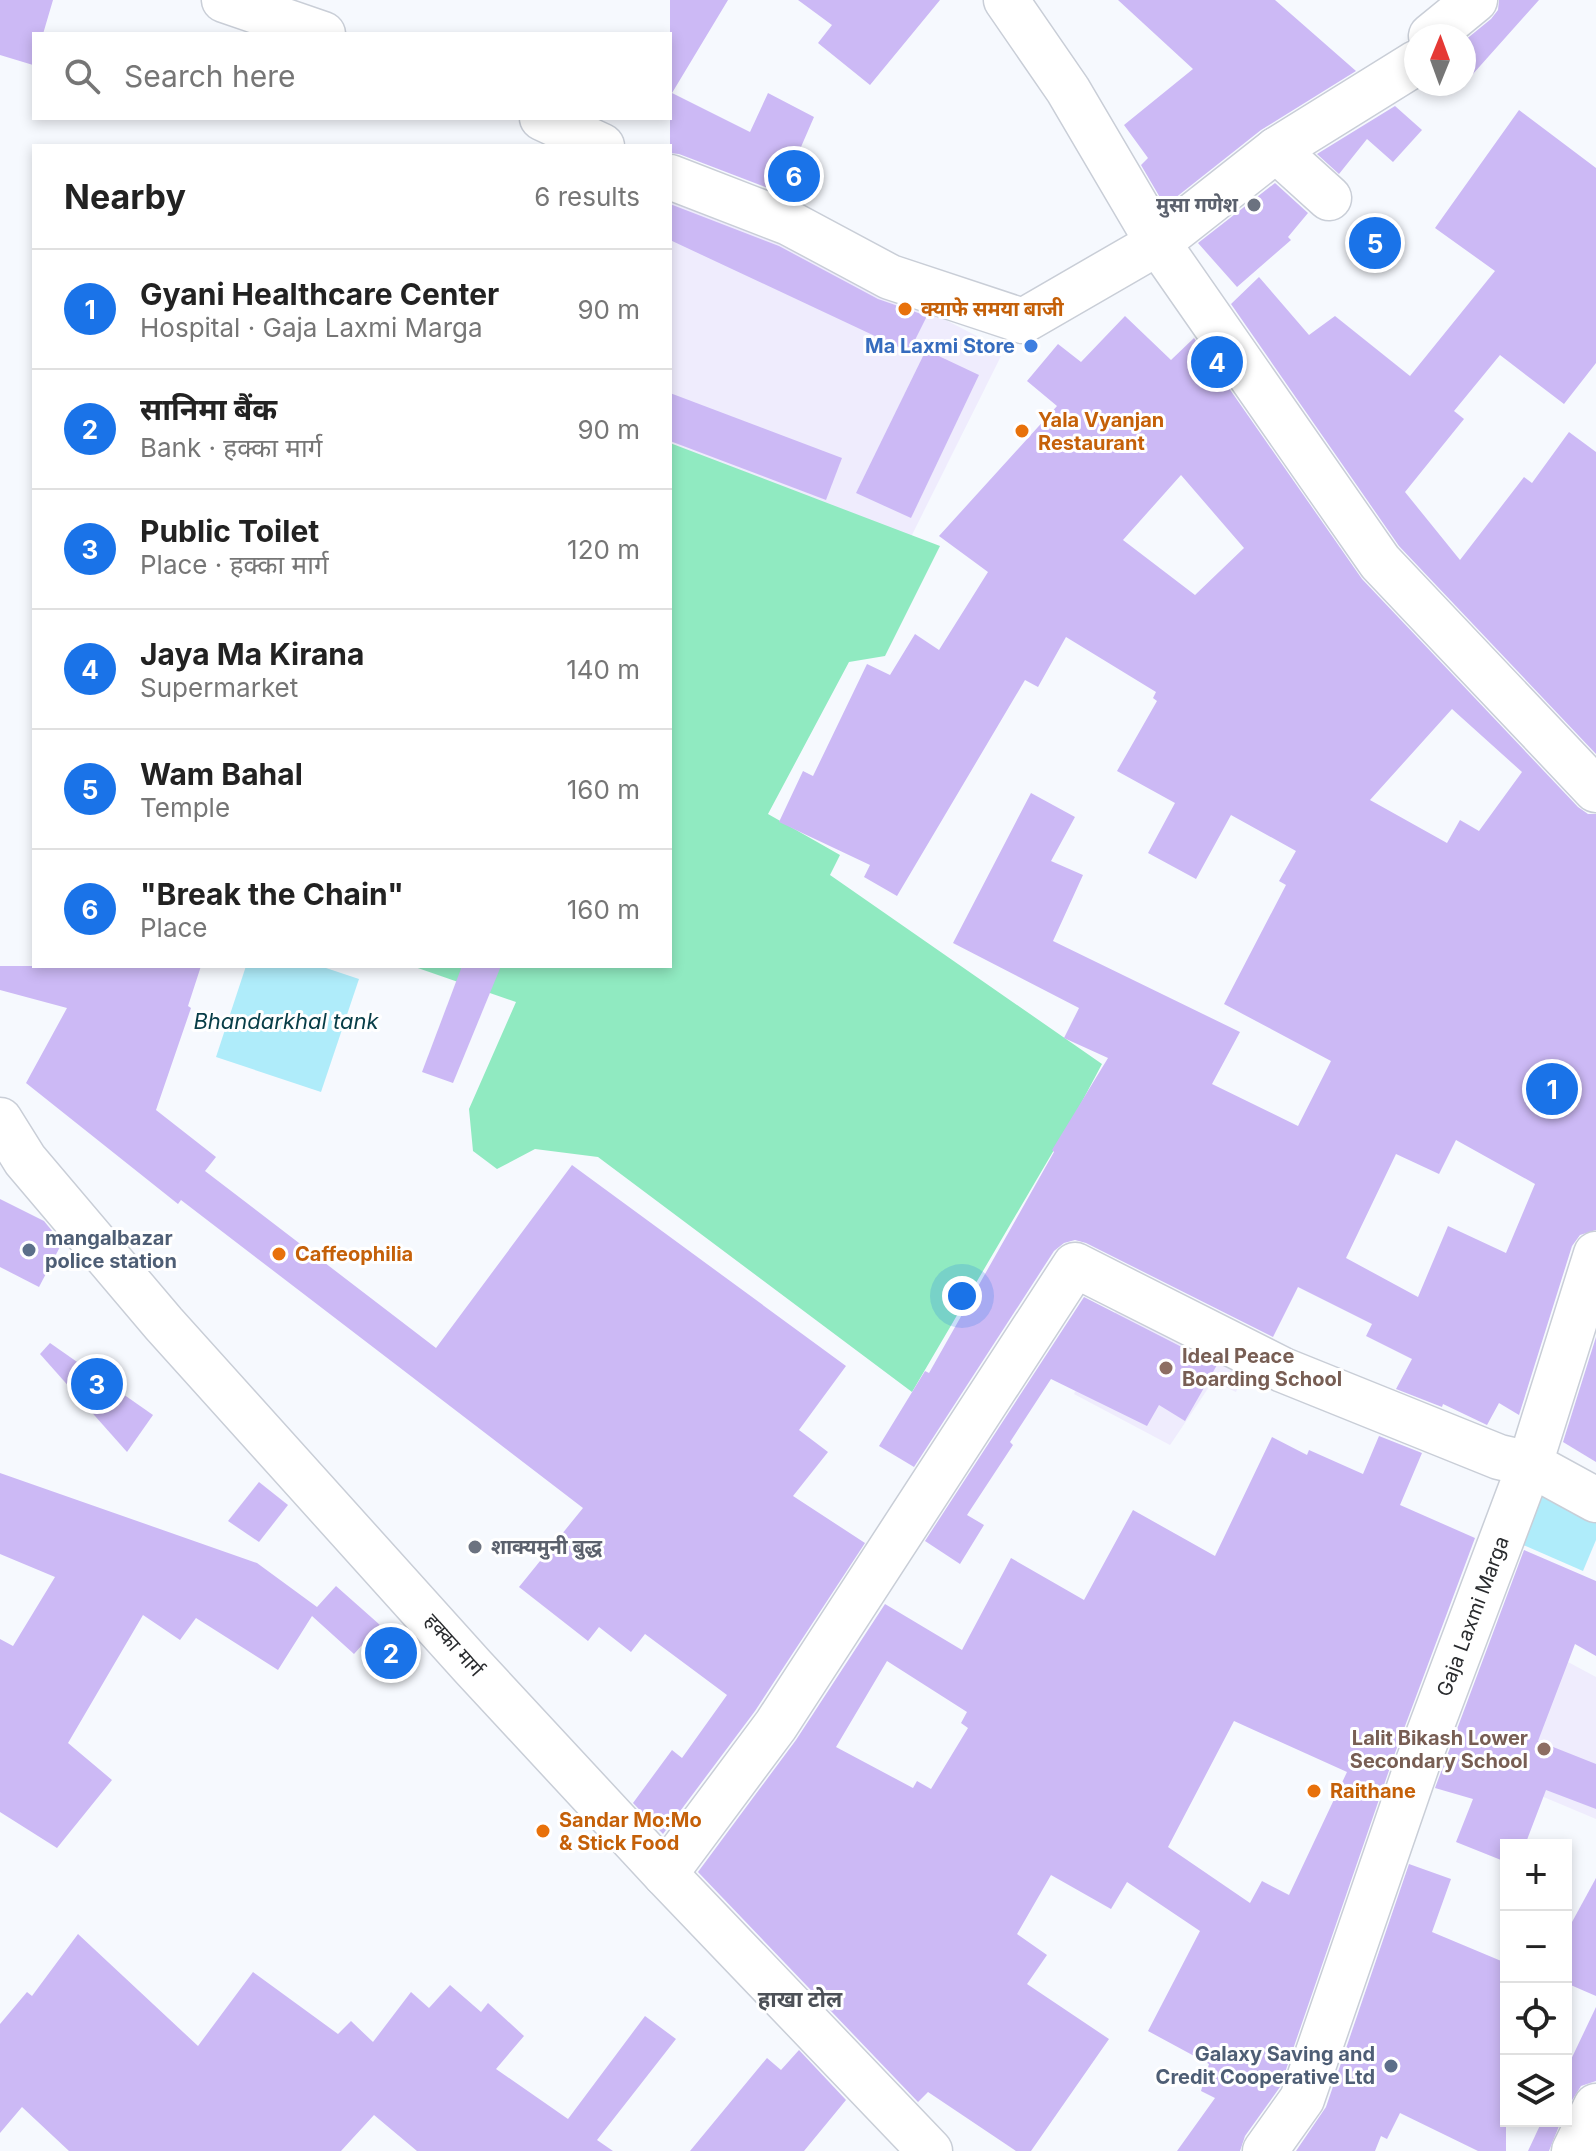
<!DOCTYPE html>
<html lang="en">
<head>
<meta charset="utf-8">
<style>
	:root { --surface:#fff; --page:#f6f6f6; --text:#222; --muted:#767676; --line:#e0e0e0; --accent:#1a73e8 }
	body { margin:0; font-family:Inter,"Noto Sans Devanagari",sans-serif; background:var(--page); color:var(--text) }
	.controls { position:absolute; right:24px; bottom:24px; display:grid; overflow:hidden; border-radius:0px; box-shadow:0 4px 12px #0003 }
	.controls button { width:72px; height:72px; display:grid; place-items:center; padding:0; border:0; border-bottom:2px solid var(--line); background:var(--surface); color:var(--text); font:40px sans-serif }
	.compass { position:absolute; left:1404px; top:24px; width:72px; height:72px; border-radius:50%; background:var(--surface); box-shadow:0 4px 12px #0003; rotate:1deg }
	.you { position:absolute; left:962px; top:1296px; width:28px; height:28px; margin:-20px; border:6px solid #fff; border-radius:50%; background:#1a73e8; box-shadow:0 0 0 12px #1a73e833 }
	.badge { display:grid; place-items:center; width:52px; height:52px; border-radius:50%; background:var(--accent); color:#fff; font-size:26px; font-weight:700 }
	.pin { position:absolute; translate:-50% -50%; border:4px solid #fff; box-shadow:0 2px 8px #0006 }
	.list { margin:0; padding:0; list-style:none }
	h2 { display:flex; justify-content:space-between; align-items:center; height:104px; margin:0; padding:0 32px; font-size:34px }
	h2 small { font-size:26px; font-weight:400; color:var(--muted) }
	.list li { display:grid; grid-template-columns:52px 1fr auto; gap:24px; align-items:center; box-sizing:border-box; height:120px; padding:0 32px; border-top:2px solid var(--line) }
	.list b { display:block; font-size:30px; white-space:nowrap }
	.list p { margin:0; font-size:26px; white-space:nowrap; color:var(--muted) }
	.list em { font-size:26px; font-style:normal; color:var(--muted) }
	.icon { flex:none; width:44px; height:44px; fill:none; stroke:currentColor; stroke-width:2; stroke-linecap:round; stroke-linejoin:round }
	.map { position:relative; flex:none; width:1596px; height:2151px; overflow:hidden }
	.search { position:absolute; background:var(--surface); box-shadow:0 4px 12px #0003; left:32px; top:32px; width:640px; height:88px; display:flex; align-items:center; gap:20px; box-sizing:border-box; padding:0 28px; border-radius:0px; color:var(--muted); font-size:30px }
	.panel { position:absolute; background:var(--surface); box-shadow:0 4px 12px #0003; left:32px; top:144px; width:640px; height:824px; border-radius:0px }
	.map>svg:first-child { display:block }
	.education { fill:#efecfd }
	.green { fill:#90eac1 }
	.water { fill:#afecfa }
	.building { fill:#ccb9f5; fill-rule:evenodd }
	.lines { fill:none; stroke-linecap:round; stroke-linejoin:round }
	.street-casing { stroke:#c9ced7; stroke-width:47 }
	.secondary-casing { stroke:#c9ced7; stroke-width:47 }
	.street { stroke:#fff; stroke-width:44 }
	.secondary { stroke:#fff; stroke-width:44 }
	.worship-dot { fill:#6b7280; stroke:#fff; stroke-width:3 }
	.food-dot { fill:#e8710a; stroke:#fff; stroke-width:3 }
	.shop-dot { fill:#3f7fe0; stroke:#fff; stroke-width:3 }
	.service-dot { fill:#5c6f8a; stroke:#fff; stroke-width:3 }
	.education-dot { fill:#8d6e63; stroke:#fff; stroke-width:3 }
	.labels { text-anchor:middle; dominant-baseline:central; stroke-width:6; stroke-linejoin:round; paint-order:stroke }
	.worship-label { font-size:20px; font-weight:bold; fill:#5b616d; stroke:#fff; text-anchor:end }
	.food-label { font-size:20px; font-weight:bold; fill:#c56008; stroke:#fff; text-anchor:start }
	.shop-label { font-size:20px; font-weight:bold; fill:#366cbe; stroke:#fff; text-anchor:end }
	.service-label { font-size:20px; font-weight:bold; fill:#4e5e75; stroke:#fff; text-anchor:start }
	.education-label { font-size:20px; font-weight:bold; fill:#785e54; stroke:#fff; text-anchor:start }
	.street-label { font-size:20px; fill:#292b2e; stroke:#fff }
	.water-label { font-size:22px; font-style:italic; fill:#083e48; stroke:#fff }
	.neighbourhood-label { font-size:22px; font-weight:bold; fill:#4d5158; stroke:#fff }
</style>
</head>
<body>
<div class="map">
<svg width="1596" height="2151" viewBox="0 0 1596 2151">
	<rect width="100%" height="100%" fill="#f6f9fe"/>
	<g class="education">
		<polygon points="670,187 784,237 1004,350 905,549 670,469"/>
		<polygon points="1125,1293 1251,1357 1236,1392 1213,1381 1170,1445 1074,1394"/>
		<polygon points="1568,1662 1596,1677 1596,1819 1484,1772"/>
	</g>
	<polygon class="green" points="670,443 940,546 885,656 849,662 768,814 840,855 830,875 1102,1064 1078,1109 912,1392 598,1157 535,1149 497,1169 473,1151 469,1109 516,1002 412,966 670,966"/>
	<g class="water">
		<polygon points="246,966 320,966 359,979 321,1092 216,1057"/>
		<polygon points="1535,1491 1596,1516 1596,1540 1583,1571 1514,1541"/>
	</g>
	<g class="building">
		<polygon points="0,0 53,0 43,34 34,34 33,65 0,55"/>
		<polygon points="670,0 728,0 672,93 750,132 768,93 814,117 781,193 679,154 670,153"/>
		<polygon points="798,0 940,0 870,85 818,43 832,25"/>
		<polygon points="1118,0 1275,0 1356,71 1261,130 1165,206 1141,165 1148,158 1124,125 1193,69"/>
		<polygon points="1499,0 1539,0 1464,84 1464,41 1491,19 1498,10"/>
		<polygon points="1395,106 1422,130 1393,162 1367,139 1339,174 1317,154"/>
		<polygon points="1519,110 1596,168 1596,363 1564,404 1500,355 1454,411 1464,419 1405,492 1460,560 1524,477 1532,483 1569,432 1596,452 1596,754 1399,546 1231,304 1259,277 1309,335 1335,316 1410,376 1495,271 1435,228"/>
		<polygon points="1275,183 1308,213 1288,237 1291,240 1237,287 1198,243"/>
		<polygon points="670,204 779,246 878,299 927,316 909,352 670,240"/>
		<path d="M1125,316L1171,360L1194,338L1362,579L1578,807L1588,814H1596V1230L1580,1235L1572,1246L1519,1415L1499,1403L1487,1425L1443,1404L1442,1407L1396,1389L1412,1359L1366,1336L1372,1324L1298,1287L1273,1337L1086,1243L1075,1240L1064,1243L1054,1251L914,1467L879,1446L925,1371L929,1373L1054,1152L1052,1150L1108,1058L1064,1038L1079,1008L953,943L1031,793L1075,817L1051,861L1083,875L1053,941L1240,1032L1212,1084L1298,1126L1331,1061L1224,1004L1286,885L1279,881L1296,851L1231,815L1196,879L1148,853L1175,803L1117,771L1157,701L1153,698L1156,692L1066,637L1038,687L1025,680L897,896L864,877L870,865L779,822L803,771L813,776L867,664L890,675L915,634L939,650L988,572L939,536L1057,406L1027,381L1058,344L1081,362ZM1181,475L1244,548L1195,595L1123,540ZM1452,709L1522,772L1479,831L1460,820L1447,843L1370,800ZM1456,1140L1535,1184L1506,1253L1448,1226L1418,1297L1346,1258L1396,1154L1439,1174Z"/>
		<polygon points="926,350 979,375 911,518 856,493"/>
		<polygon points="670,393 842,458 826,500 670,441"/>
		<polygon points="0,966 201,966 188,1006 191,1008 156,1110 216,1157 205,1171 436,1348 572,1165 846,1366 799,1430 828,1452 793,1496 865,1543 755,1711 663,1834 633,1803 672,1750 682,1758 727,1695 645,1634 631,1652 599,1627 588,1641 519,1587 583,1508 181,1200 178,1204 26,1083 67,1008 0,990"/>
		<polygon points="462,966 501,966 453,1083 422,1072"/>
		<polygon points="0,1199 44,1221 62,1243 39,1287 0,1267"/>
		<polygon points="1084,1297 1217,1365 1185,1421 1159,1405 1147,1426 1051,1379 1010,1442 1013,1445 967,1515 984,1525 960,1564 925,1541"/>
		<polygon points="1596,1337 1596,1462 1563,1442"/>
		<polygon points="50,1343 153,1415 127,1452 40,1354"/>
		<path d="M1379,1436L1422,1453L1400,1505L1475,1538L1395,1753L1280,2087L1245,2136L1240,2151H1177L1215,2098L1201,2091L1209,2064L1148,2031L1200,1931L1127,1882L1111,1909L1051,1875L1017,1934L1047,1955L1027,1984L1109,2039L1031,2151H1016L928,2092L918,2102L698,1872L796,1740L885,1604L962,1650L1011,1558L1084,1600L1133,1510L1215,1556L1272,1437L1307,1455L1309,1450L1363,1474ZM887,1661L967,1712L961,1723L968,1728L931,1789L917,1781L913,1788L836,1747ZM1234,1721L1347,1772L1289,1895L1262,1881L1250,1903L1168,1847Z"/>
		<polygon points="0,1473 257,1563 317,1607 336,1586 380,1625 354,1654 312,1616 278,1670 196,1618 180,1640 143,1615 68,1743 112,1780 57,1848 0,1812 0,1639 13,1646 55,1577 0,1554"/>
		<polygon points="259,1482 288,1505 259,1542 228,1521"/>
		<polygon points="1524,1550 1596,1581 1596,1656 1575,1644 1538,1741 1596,1764 1596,1809 1546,1790 1525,1845 1506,1845 1506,1862 1456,1842 1473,1799 1435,1788"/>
		<polygon points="1409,1864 1451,1879 1432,1932 1506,1963 1506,2151 1478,2151 1400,2113 1387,2139 1381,2136 1375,2151 1296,2151 1326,2107"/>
		<polygon points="1596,1878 1596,1996 1566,1983 1566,1933"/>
		<polygon points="78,1934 198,2046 253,1972 338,2034 351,2021 373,2042 411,1992 429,2008 450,1985 481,2012 488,2003 524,2036 496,2069 568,2119 645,2016 676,2039 597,2140 613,2151 417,2151 374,2115 341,2151 69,2151 22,2107 0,2133 0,2024 27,1992 32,1996"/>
		<polygon points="1596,2007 1596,2081 1581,2086 1566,2110 1566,2070"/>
		<polygon points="799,2050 846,2100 804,2151 690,2151 767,2058 781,2070"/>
		<polygon points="1542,2121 1561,2121 1549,2151 1528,2151"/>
	</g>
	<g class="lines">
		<defs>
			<g id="street">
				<polyline points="224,0 323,34"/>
				<polyline points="1006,0 1068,90 1158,243 1380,562 1596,790"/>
				<polyline points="1431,36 1475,0"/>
				<polyline points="542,118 602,146"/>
				<polyline points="1276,150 1329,198"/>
				<polyline points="670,177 789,223 890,277 1023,321 1158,243 1276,150 1416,63"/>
				<polyline points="665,1874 776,1725 1075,1265 1283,1370 1499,1457 1530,1464 1596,1500"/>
				<path id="s1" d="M1265,2151L1302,2099L1418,1762L1530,1464L1596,1254"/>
				<polyline points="1574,2151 1596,2106"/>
			</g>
			<polyline id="secondary" points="0,1120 25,1160 164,1324 473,1667 665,1874 930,2151"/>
		</defs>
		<use href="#street" class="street-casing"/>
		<use href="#secondary" class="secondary-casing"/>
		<use href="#street" class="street"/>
		<use href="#secondary" class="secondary"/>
	</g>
	<g class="worship-dot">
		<circle cx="1254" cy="205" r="8"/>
		<circle cx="475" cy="1547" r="8"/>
	</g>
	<g class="food-dot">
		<circle cx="905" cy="309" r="8"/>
		<circle cx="1022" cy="431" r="8"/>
		<circle cx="279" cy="1254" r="8"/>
		<circle cx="1314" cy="1791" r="8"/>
		<circle cx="543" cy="1831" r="8"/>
	</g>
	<circle class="shop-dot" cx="1031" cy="346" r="8"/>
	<g class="service-dot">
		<circle cx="29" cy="1250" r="8"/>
		<circle cx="1391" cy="2066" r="8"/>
	</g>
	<g class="education-dot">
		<circle cx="1166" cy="1368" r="8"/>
		<circle cx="1544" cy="1749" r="8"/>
	</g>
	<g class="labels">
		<g class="worship-label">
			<text x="1238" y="205">मुसा गणेश</text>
			<text x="491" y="1547" text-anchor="start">शाक्यमुनी बुद्ध</text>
		</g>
		<g class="food-label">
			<text x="921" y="309">क्याफे समया बाजी</text>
			<text x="1038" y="420">Yala Vyanjan<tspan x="1038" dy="23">Restaurant</tspan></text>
			<text x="295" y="1254">Caffeophilia</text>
			<text x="1330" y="1791">Raithane</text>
			<text x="559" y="1820">Sandar Mo:Mo<tspan x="559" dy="23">&amp; Stick Food</tspan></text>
		</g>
		<g class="shop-label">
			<text x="1015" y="346">Ma Laxmi Store</text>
		</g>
		<g class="service-label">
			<text x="45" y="1238">mangalbazar<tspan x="45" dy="23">police station</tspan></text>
			<text x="1375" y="2054" text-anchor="end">Galaxy Saving and<tspan x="1375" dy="23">Credit Cooperative Ltd</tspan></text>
		</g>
		<g class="education-label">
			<text x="1182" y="1356">Ideal Peace<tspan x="1182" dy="23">Boarding School</tspan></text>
			<text x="1528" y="1738" text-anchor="end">Lalit Bikash Lower<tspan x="1528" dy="23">Secondary School</tspan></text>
		</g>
		<g class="street-label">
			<text stroke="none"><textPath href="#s1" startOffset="576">Gaja Laxmi Marga</textPath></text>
			<text transform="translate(454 1645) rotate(48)">हक्का मार्ग</text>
		</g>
		<g class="water-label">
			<text x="286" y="1021">Bhandarkhal tank</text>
		</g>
		<g class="neighbourhood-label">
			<text x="800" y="1999">हाखा टोल</text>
		</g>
	</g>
</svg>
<div class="controls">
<button>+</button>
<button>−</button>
<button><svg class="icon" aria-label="locate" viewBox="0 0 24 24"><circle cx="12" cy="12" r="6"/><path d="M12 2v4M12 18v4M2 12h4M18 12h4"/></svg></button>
<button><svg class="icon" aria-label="layers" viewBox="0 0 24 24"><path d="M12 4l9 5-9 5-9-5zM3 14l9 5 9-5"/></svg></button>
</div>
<svg class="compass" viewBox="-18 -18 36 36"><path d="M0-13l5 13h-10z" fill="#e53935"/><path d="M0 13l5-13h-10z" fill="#767676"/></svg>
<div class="you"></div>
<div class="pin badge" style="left:1552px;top:1089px">1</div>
<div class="pin badge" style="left:391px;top:1653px">2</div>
<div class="pin badge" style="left:97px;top:1384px">3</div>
<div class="pin badge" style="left:1217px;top:362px">4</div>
<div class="pin badge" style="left:1375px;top:243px">5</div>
<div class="pin badge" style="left:794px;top:176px">6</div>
<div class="search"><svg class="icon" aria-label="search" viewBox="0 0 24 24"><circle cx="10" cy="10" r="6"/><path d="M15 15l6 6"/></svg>Search here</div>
<section class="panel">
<h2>Nearby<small>6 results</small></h2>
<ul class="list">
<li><span class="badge">1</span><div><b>Gyani Healthcare Center</b><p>Hospital · Gaja Laxmi Marga</p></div><em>90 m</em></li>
<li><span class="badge">2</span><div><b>सानिमा बैंक</b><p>Bank · हक्का मार्ग</p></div><em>90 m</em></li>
<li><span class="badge">3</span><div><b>Public Toilet</b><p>Place · हक्का मार्ग</p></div><em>120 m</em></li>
<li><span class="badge">4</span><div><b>Jaya Ma Kirana</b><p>Supermarket</p></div><em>140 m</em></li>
<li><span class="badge">5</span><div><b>Wam Bahal</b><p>Temple</p></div><em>160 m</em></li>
<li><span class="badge">6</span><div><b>&quot;Break the Chain&quot;</b><p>Place</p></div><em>160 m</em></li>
</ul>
</section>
</div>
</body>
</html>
